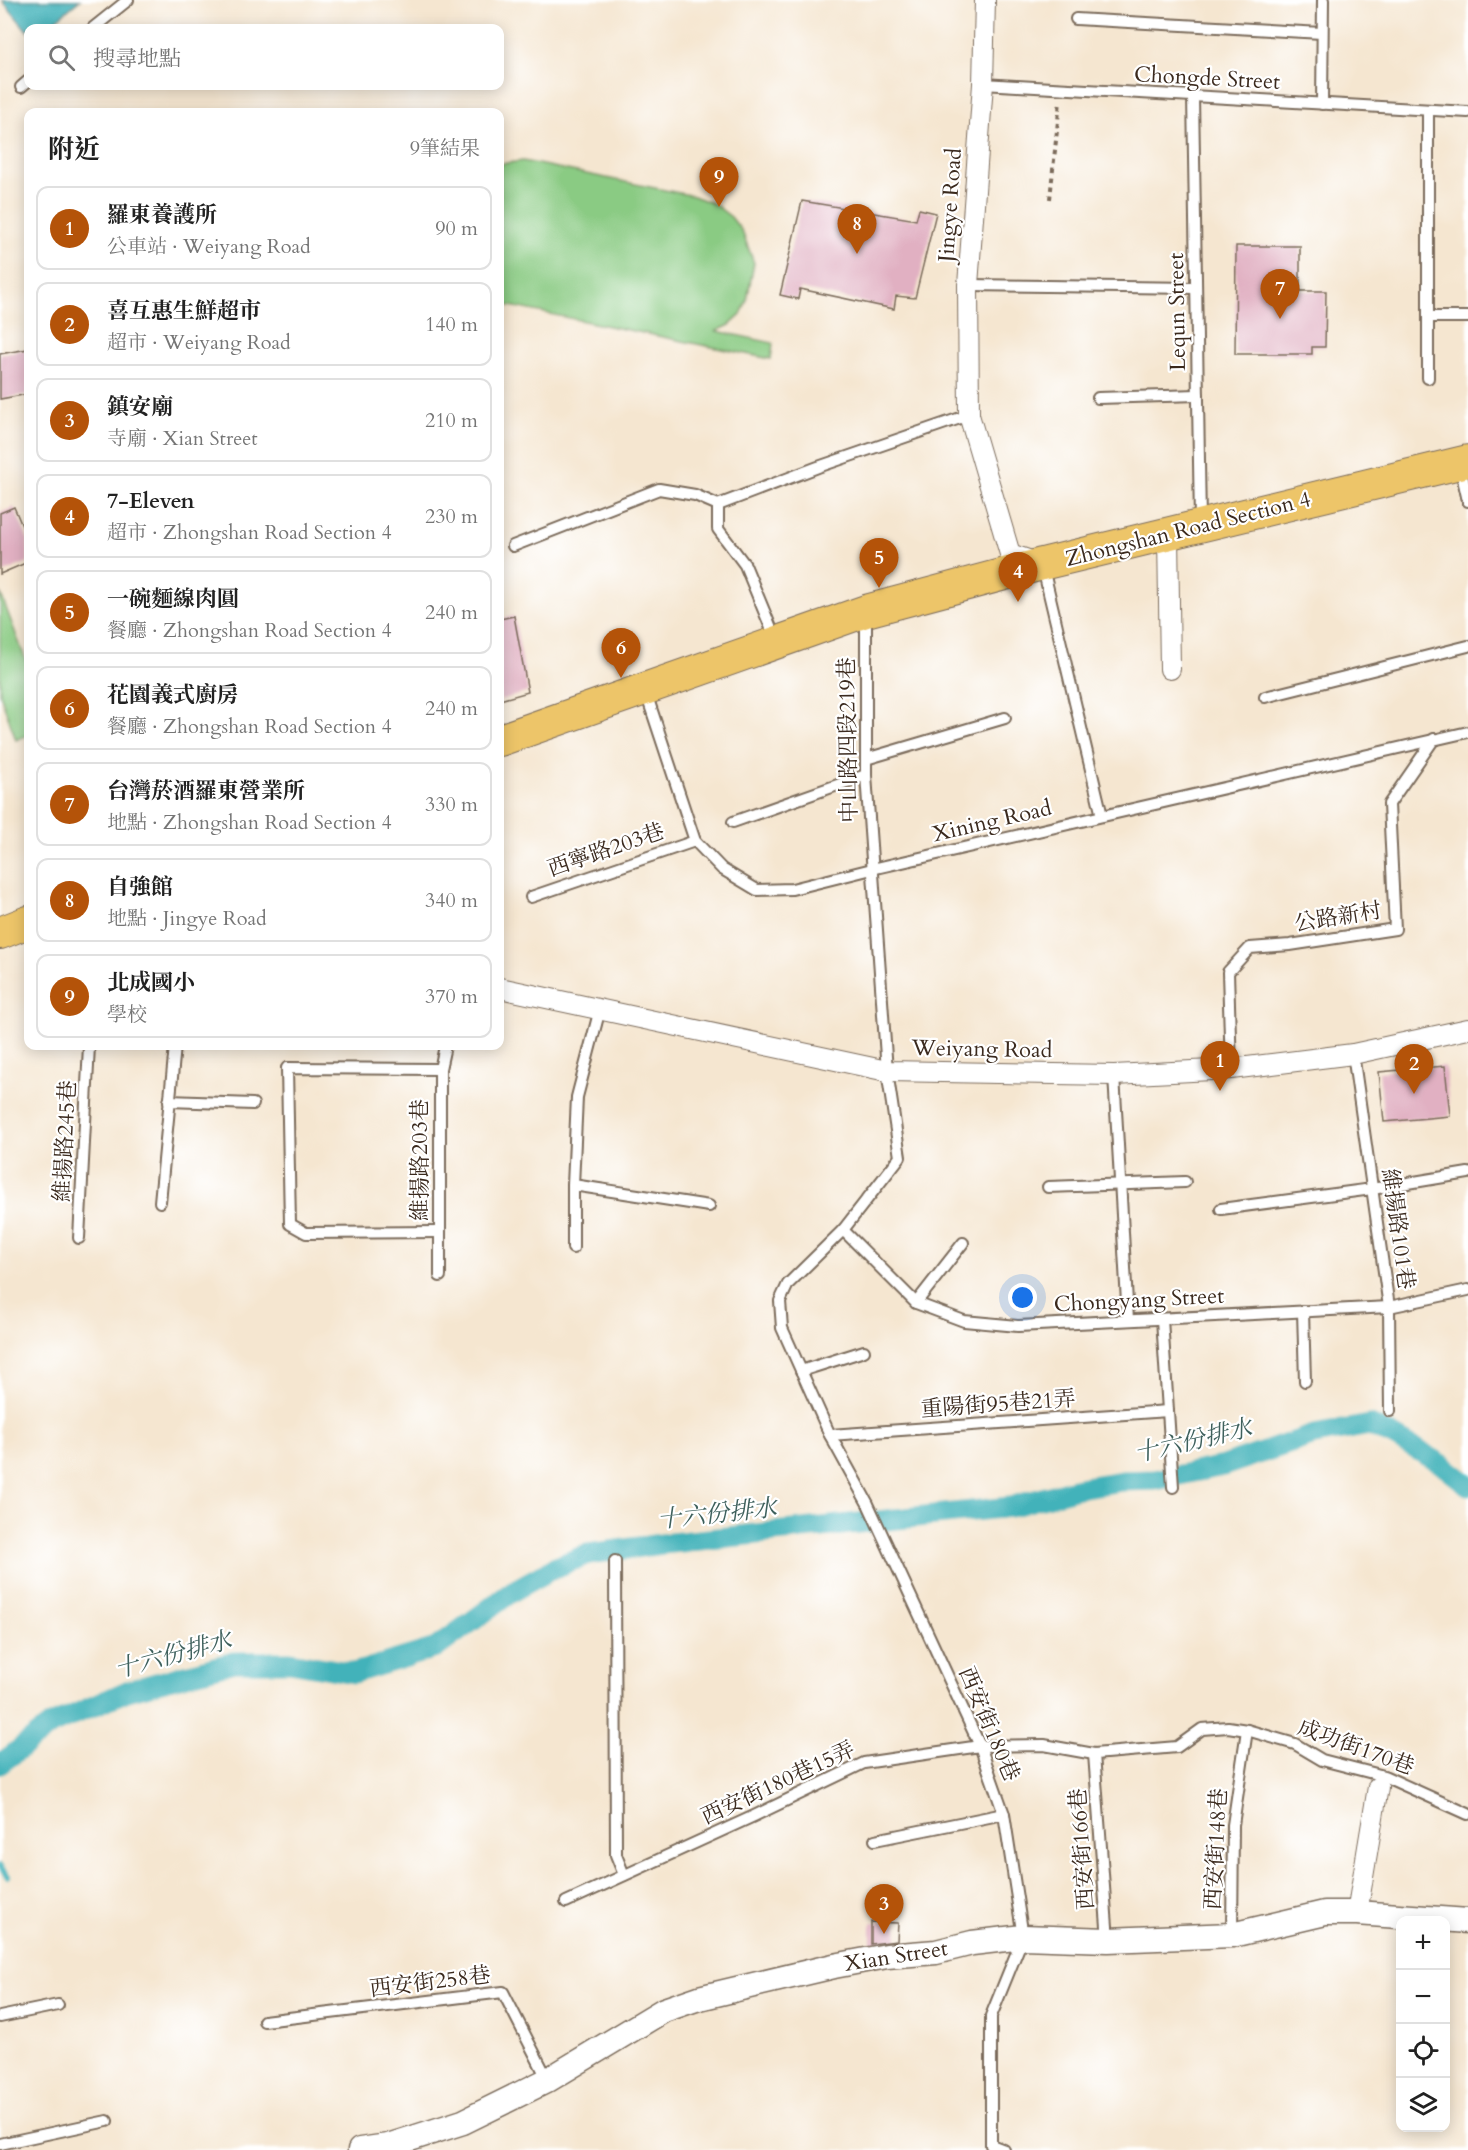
<!DOCTYPE html>
<html lang="zh-TW">
<head>
<meta charset="utf-8">
<style>
	:root { --surface:#fff; --page:#f6f6f6; --text:#222; --muted:#767676; --line:#e0e0e0; --accent:#b45309 }
	body { margin:0; font-family:Cardo,"Noto Serif TC",serif; background:var(--page); color:var(--text) }
	.controls { position:absolute; right:18px; bottom:18px; display:grid; overflow:hidden; border-radius:12px; box-shadow:0 3px 15px #0003 }
	.controls button { width:54px; height:54px; display:grid; place-items:center; padding:0; border:0; border-bottom:2px solid var(--line); background:var(--surface); color:var(--text); font:30px sans-serif }
	.you { position:absolute; left:1023px; top:1298px; width:21px; height:21px; margin:-15px; border:4px solid #fff; border-radius:50%; background:#1a73e8; box-shadow:0 0 0 9px #1a73e833 }
	.badge { display:grid; place-items:center; width:39px; height:39px; border-radius:50%; background:var(--accent); color:#fff; font-size:20px; font-weight:700 }
	.pin { position:absolute; translate:-50% -50px; filter:drop-shadow(0 2px 3px #0008) }
	.pin::after { content:''; position:absolute; top:32px; width:21px; height:18px; background:inherit; clip-path:polygon(0 0,100% 0,50% 100%) }
	.list { margin:0; padding:0; list-style:none }
	h2 { display:flex; justify-content:space-between; align-items:center; height:78px; margin:0; padding:0 24px; font-size:26px }
	h2 small { font-size:20px; font-weight:400; color:var(--muted) }
	.list li { display:grid; grid-template-columns:39px 1fr auto; gap:18px; align-items:center; box-sizing:border-box; height:84px; margin:0 12px 12px; padding:0 12px; border:2px solid var(--line); border-radius:12px }
	.list b { display:block; font-size:22px; white-space:nowrap }
	.list p { margin:0; font-size:20px; white-space:nowrap; color:var(--muted) }
	.list em { font-size:20px; font-style:normal; color:var(--muted) }
	.icon { flex:none; width:33px; height:33px; fill:none; stroke:currentColor; stroke-width:2; stroke-linecap:round; stroke-linejoin:round }
	.map { position:relative; flex:none; width:1468px; height:2150px; overflow:hidden }
	.search { position:absolute; background:var(--surface); box-shadow:0 3px 15px #0003; left:24px; top:24px; width:480px; height:66px; display:flex; align-items:center; gap:15px; box-sizing:border-box; padding:0 21px; border-radius:12px; color:var(--muted); font-size:22px }
	.panel { position:absolute; background:var(--surface); box-shadow:0 3px 15px #0003; left:24px; top:108px; width:480px; height:942px; border-radius:12px }
	.map>svg:first-child { display:block }
	.green { fill:#8acb83; stroke:#627a50; stroke-width:1.5 }
	.water { fill:#42b2ba; stroke:#3e6e6c; stroke-width:1.5 }
	.lines { fill:none; stroke-linecap:round; stroke-linejoin:round }
	.stream { stroke:#42b2ba; stroke-width:6 }
	.canal { stroke:#42b2ba; stroke-width:21 }
	.building { fill:#e1b0c2 }
	.service-casing { stroke:#7c6c5c; stroke-width:14 }
	.minor-casing { stroke:#7c6c5c; stroke-width:22 }
	.tertiary-casing { stroke:#7c6c5c; stroke-width:27 }
	.primary-casing { stroke:#7c6c5c; stroke-width:34 }
	.path { stroke:#7c6c5c; stroke-width:4; stroke-dasharray:4.5 4.5; stroke-linecap:butt }
	.service { stroke:#fff; stroke-width:10 }
	.minor { stroke:#fff; stroke-width:20 }
	.tertiary { stroke:#fff; stroke-width:24 }
	.primary { stroke:#edc569; stroke-width:32 }
	.labels { text-anchor:middle; dominant-baseline:central; stroke-width:4.5; stroke-linejoin:round; paint-order:stroke }
	.street-label { font-size:22px; fill:#3b2a1e; stroke:#fff }
	.water-label { font-size:24px; font-style:italic; fill:#3e605c; stroke:#fff }
</style>
</head>
<body>
<div class="map">
<svg width="1468" height="2150" viewBox="0 0 1468 2150">
	<rect width="100%" height="100%" fill="#fff"/>
	<filter id="ink" filterUnits="userSpaceOnUse"><feTurbulence type="fractalNoise" baseFrequency=".0167" numOctaves="2"/><feDisplacementMap in="SourceGraphic" scale="12" xChannelSelector="R" yChannelSelector="G"/><feConvolveMatrix kernelMatrix="1 2 1 2 8 2 1 2 1" color-interpolation-filters="sRGB"/></filter>
	<filter id="wash" filterUnits="userSpaceOnUse"><feTurbulence type="fractalNoise" baseFrequency=".008" numOctaves="4" result="noise"/><feDisplacementMap in="SourceGraphic" scale="24" xChannelSelector="R" yChannelSelector="G"/><feGaussianBlur stdDeviation="1.35" result="paint"/><feColorMatrix in="noise" values="0 0 0 0 0 0 0 0 0 0 0 0 0 0 0 0 0 1.4 0 .05"/><feComposite in="paint" operator="in"/></filter>
	<g filter="url(#wash)">
		<rect width="100%" height="100%" fill="#f5e6d0"/>
		<g class="green">
			<polygon points="523,161 694,196 714,204 731,217 742,231 754,263 747,300 741,315 730,325 717,331 773,343 771,359 500,304 500,164"/>
			<polygon points="0,592 28,666 28,735 16,740 0,694"/>
		</g>
		<polygon class="water" points="2,0 80,0 46,28 28,28 28,32"/>
		<g class="lines">
			<polyline class="stream" points="0,1867 7,1876"/>
			<polyline class="canal" points="0,1764 51,1725 127,1691 234,1662 290,1662 354,1673 436,1648 513,1591 556,1567 588,1554 662,1544 1010,1507 1078,1488 1122,1481 1155,1480 1223,1466 1314,1435 1370,1425 1393,1436 1440,1463 1468,1485"/>
		</g>
		<g id="blocks">
			<g class="building">
				<polygon points="802,201 916,220 919,209 936,213 915,298 896,296 894,309 800,289 798,299 780,295"/>
				<polygon points="1236,246 1300,246 1300,291 1326,291 1325,347 1312,347 1312,354 1235,354"/>
				<polygon points="28,349 28,394 0,399 0,354"/>
				<polygon points="14,507 28,540 28,562 0,574 0,513"/>
				<polygon points="514,616 528,692 500,700 500,619"/>
				<polygon points="1445,1066 1450,1116 1384,1122 1379,1072"/>
				<polygon points="871,1922 898,1923 897,1941 871,1944"/>
			</g>
		</g>
	</g>
	<g filter="url(#ink)">
		<use href="#blocks" fill-opacity="0" stroke="#7c6c5c" stroke-width="1.5"/>
		<g class="lines">
			<defs>
				<g id="service">
					<polyline points="1076,19 1322,33"/>
					<polyline points="93,28 128,0"/>
					<polyline points="983,84 1468,112"/>
					<polyline points="21,87 28,81"/>
					<polyline points="1193,96 1200,522"/>
					<polyline points="1322,104 1323,0"/>
					<polyline points="1428,110 1428,317 1468,317"/>
					<polyline points="968,285 1196,288"/>
					<polyline points="1428,317 1428,378"/>
					<polyline points="1098,398 1198,395"/>
					<polyline points="1460,466 1468,501"/>
					<polyline points="718,505 818,467 969,415"/>
					<polyline points="718,505 718,529 745,565 776,640"/>
					<polyline points="513,546 659,489 695,495 718,505"/>
					<polyline points="1043,568 1102,816"/>
					<polyline points="866,614 866,775 887,1071 900,1157 843,1230 788,1284 780,1301 782,1328 830,1435 868,1504 980,1746 1004,1814 1023,1937 991,2016 991,2145 1004,2150"/>
					<polyline points="646,693 695,841 722,869 757,890 792,889 872,869 1468,732"/>
					<polyline points="1265,697 1468,646"/>
					<polyline points="866,759 1005,718"/>
					<polyline points="733,822 866,775"/>
					<polyline points="531,897 695,841"/>
					<polyline points="600,1009 577,1097 573,1185 709,1206"/>
					<polyline points="1353,1054 1389,1307 1390,1411"/>
					<polyline points="1231,1069 1228,972 1250,948 1290,945 1395,929 1389,804 1434,739"/>
					<polyline points="1114,1075 1128,1320"/>
					<polyline points="169,1101 253,1104"/>
					<polyline points="1048,1187 1185,1182"/>
					<polyline points="160,1202 175,1046"/>
					<polyline points="1221,1209 1372,1189 1468,1173"/>
					<polyline points="843,1230 916,1303 964,1321 1018,1326 1389,1307 1468,1290"/>
					<polyline points="439,1232 306,1233 290,1224 287,1068 440,1069"/>
					<polyline points="79,1238 89,1046"/>
					<polyline points="573,1248 573,1185"/>
					<polyline points="440,1276 440,1069 445,1046"/>
					<polyline points="916,1303 963,1243"/>
					<polyline points="1303,1311 1305,1381"/>
					<polyline points="1162,1319 1173,1487"/>
					<polyline points="801,1371 864,1351"/>
					<polyline points="830,1435 1168,1411"/>
					<polyline points="615,1561 616,1855 624,1875"/>
					<polyline points="1094,1754 1108,1940"/>
					<polyline points="875,1840 1004,1814"/>
					<polyline points="566,1902 754,1816 864,1763 980,1746 1044,1745 1094,1754 1177,1747 1202,1729 1228,1727 1247,1730 1295,1744 1322,1760 1384,1776 1468,1814"/>
					<polyline points="1232,1935 1233,1825 1247,1730"/>
					<polyline points="0,2017 58,2005"/>
					<polyline points="264,2021 503,1992 548,2080"/>
					<polyline points="0,2144 107,2121"/>
				</g>
				<g id="minor">
					<polyline points="985,0 983,84 968,285 969,415 1010,554 1040,564"/>
					<polyline points="1168,535 1170,669"/>
					<polyline points="500,988 887,1071 1114,1075 1231,1069 1353,1054 1468,1029"/>
					<polyline points="1357,1913 1378,1787"/>
				</g>
				<polyline id="tertiary" points="360,2150 388,2146 463,2122 548,2080 664,2010 699,1998 834,1966 887,1956 936,1952 972,1943 1023,1937 1108,1940 1232,1935 1325,1913 1357,1913 1468,1921"/>
				<g id="primary">
					<polyline points="500,740 866,611 1042,564 1468,461"/>
					<polyline points="0,933 28,922"/>
				</g>
			</defs>
			<use href="#service" class="service-casing"/>
			<use href="#minor" class="minor-casing"/>
			<use href="#tertiary" class="tertiary-casing"/>
			<use href="#primary" class="primary-casing"/>
			<polyline class="path" points="1050,199 1060,101"/>
			<use href="#service" class="service"/>
			<use href="#minor" class="minor"/>
			<use href="#tertiary" class="tertiary"/>
			<use href="#primary" class="primary"/>
		</g>
	</g>
	<g class="labels">
		<g class="street-label">
			<text transform="translate(1207 78) rotate(3)">Chongde Street</text>
			<text transform="translate(950 205) rotate(-86)">Jingye Road</text>
			<text transform="translate(1177 312) rotate(-91)">Lequn Street</text>
			<text transform="translate(1188 529) rotate(-14)">Zhongshan Road Section 4</text>
			<text transform="translate(848 740) rotate(-91)">中山路四段219巷</text>
			<text transform="translate(992 821) rotate(-13)">Xining Road</text>
			<text transform="translate(606 850) rotate(-19)">西寧路203巷</text>
			<text transform="translate(1338 917) rotate(-9)">公路新村</text>
			<text transform="translate(982 1049) rotate(1)">Weiyang Road</text>
			<text transform="translate(65 1141) rotate(-87)">維揚路245巷</text>
			<text transform="translate(420 1160) rotate(-90)">維揚路203巷</text>
			<text transform="translate(1398 1229) rotate(82)">維揚路101巷</text>
			<text transform="translate(1139 1300) rotate(-3)">Chongyang Street</text>
			<text transform="translate(998 1404) rotate(-4)">重陽街95巷21弄</text>
			<text transform="translate(989 1724) rotate(67)">西安街180巷</text>
			<text transform="translate(1356 1747) rotate(20)">成功街170巷</text>
			<text transform="translate(778 1783) rotate(-25)">西安街180巷15弄</text>
			<text transform="translate(1082 1849) rotate(-94)">西安街166巷</text>
			<text transform="translate(1216 1849) rotate(-87)">西安街148巷</text>
			<text transform="translate(896 1956) rotate(-9)">Xian Street</text>
			<text transform="translate(430 1982) rotate(-7)">西安街258巷</text>
		</g>
		<g class="water-label">
			<text transform="translate(1193 1441) rotate(-13)">十六份排水</text>
			<text transform="translate(717 1514) rotate(-6)">十六份排水</text>
			<text transform="translate(173 1655) rotate(-15)">十六份排水</text>
		</g>
	</g>
</svg>
<div class="controls">
<button>+</button>
<button>−</button>
<button><svg class="icon" aria-label="locate" viewBox="0 0 24 24"><circle cx="12" cy="12" r="6"/><path d="M12 2v4M12 18v4M2 12h4M18 12h4"/></svg></button>
<button><svg class="icon" aria-label="layers" viewBox="0 0 24 24"><path d="M12 4l9 5-9 5-9-5zM3 14l9 5 9-5"/></svg></button>
</div>
<div class="you"></div>
<div class="pin badge" style="left:1220px;top:1091px">1</div>
<div class="pin badge" style="left:1414px;top:1094px">2</div>
<div class="pin badge" style="left:884px;top:1934px">3</div>
<div class="pin badge" style="left:1018px;top:602px">4</div>
<div class="pin badge" style="left:879px;top:588px">5</div>
<div class="pin badge" style="left:621px;top:678px">6</div>
<div class="pin badge" style="left:1280px;top:319px">7</div>
<div class="pin badge" style="left:857px;top:254px">8</div>
<div class="pin badge" style="left:719px;top:207px">9</div>
<div class="search"><svg class="icon" aria-label="search" viewBox="0 0 24 24"><circle cx="10" cy="10" r="6"/><path d="M15 15l6 6"/></svg>搜尋地點</div>
<section class="panel">
<h2>附近<small>9筆結果</small></h2>
<ul class="list">
<li><span class="badge">1</span><div><b>羅東養護所</b><p>公車站 · Weiyang Road</p></div><em>90 m</em></li>
<li><span class="badge">2</span><div><b>喜互惠生鮮超市</b><p>超市 · Weiyang Road</p></div><em>140 m</em></li>
<li><span class="badge">3</span><div><b>鎮安廟</b><p>寺廟 · Xian Street</p></div><em>210 m</em></li>
<li><span class="badge">4</span><div><b>7-Eleven</b><p>超市 · Zhongshan Road Section 4</p></div><em>230 m</em></li>
<li><span class="badge">5</span><div><b>一碗麵線肉圓</b><p>餐廳 · Zhongshan Road Section 4</p></div><em>240 m</em></li>
<li><span class="badge">6</span><div><b>花園義式廚房</b><p>餐廳 · Zhongshan Road Section 4</p></div><em>240 m</em></li>
<li><span class="badge">7</span><div><b>台灣菸酒羅東營業所</b><p>地點 · Zhongshan Road Section 4</p></div><em>330 m</em></li>
<li><span class="badge">8</span><div><b>自強館</b><p>地點 · Jingye Road</p></div><em>340 m</em></li>
<li><span class="badge">9</span><div><b>北成國小</b><p>學校</p></div><em>370 m</em></li>
</ul>
</section>
</div>
</body>
</html>
